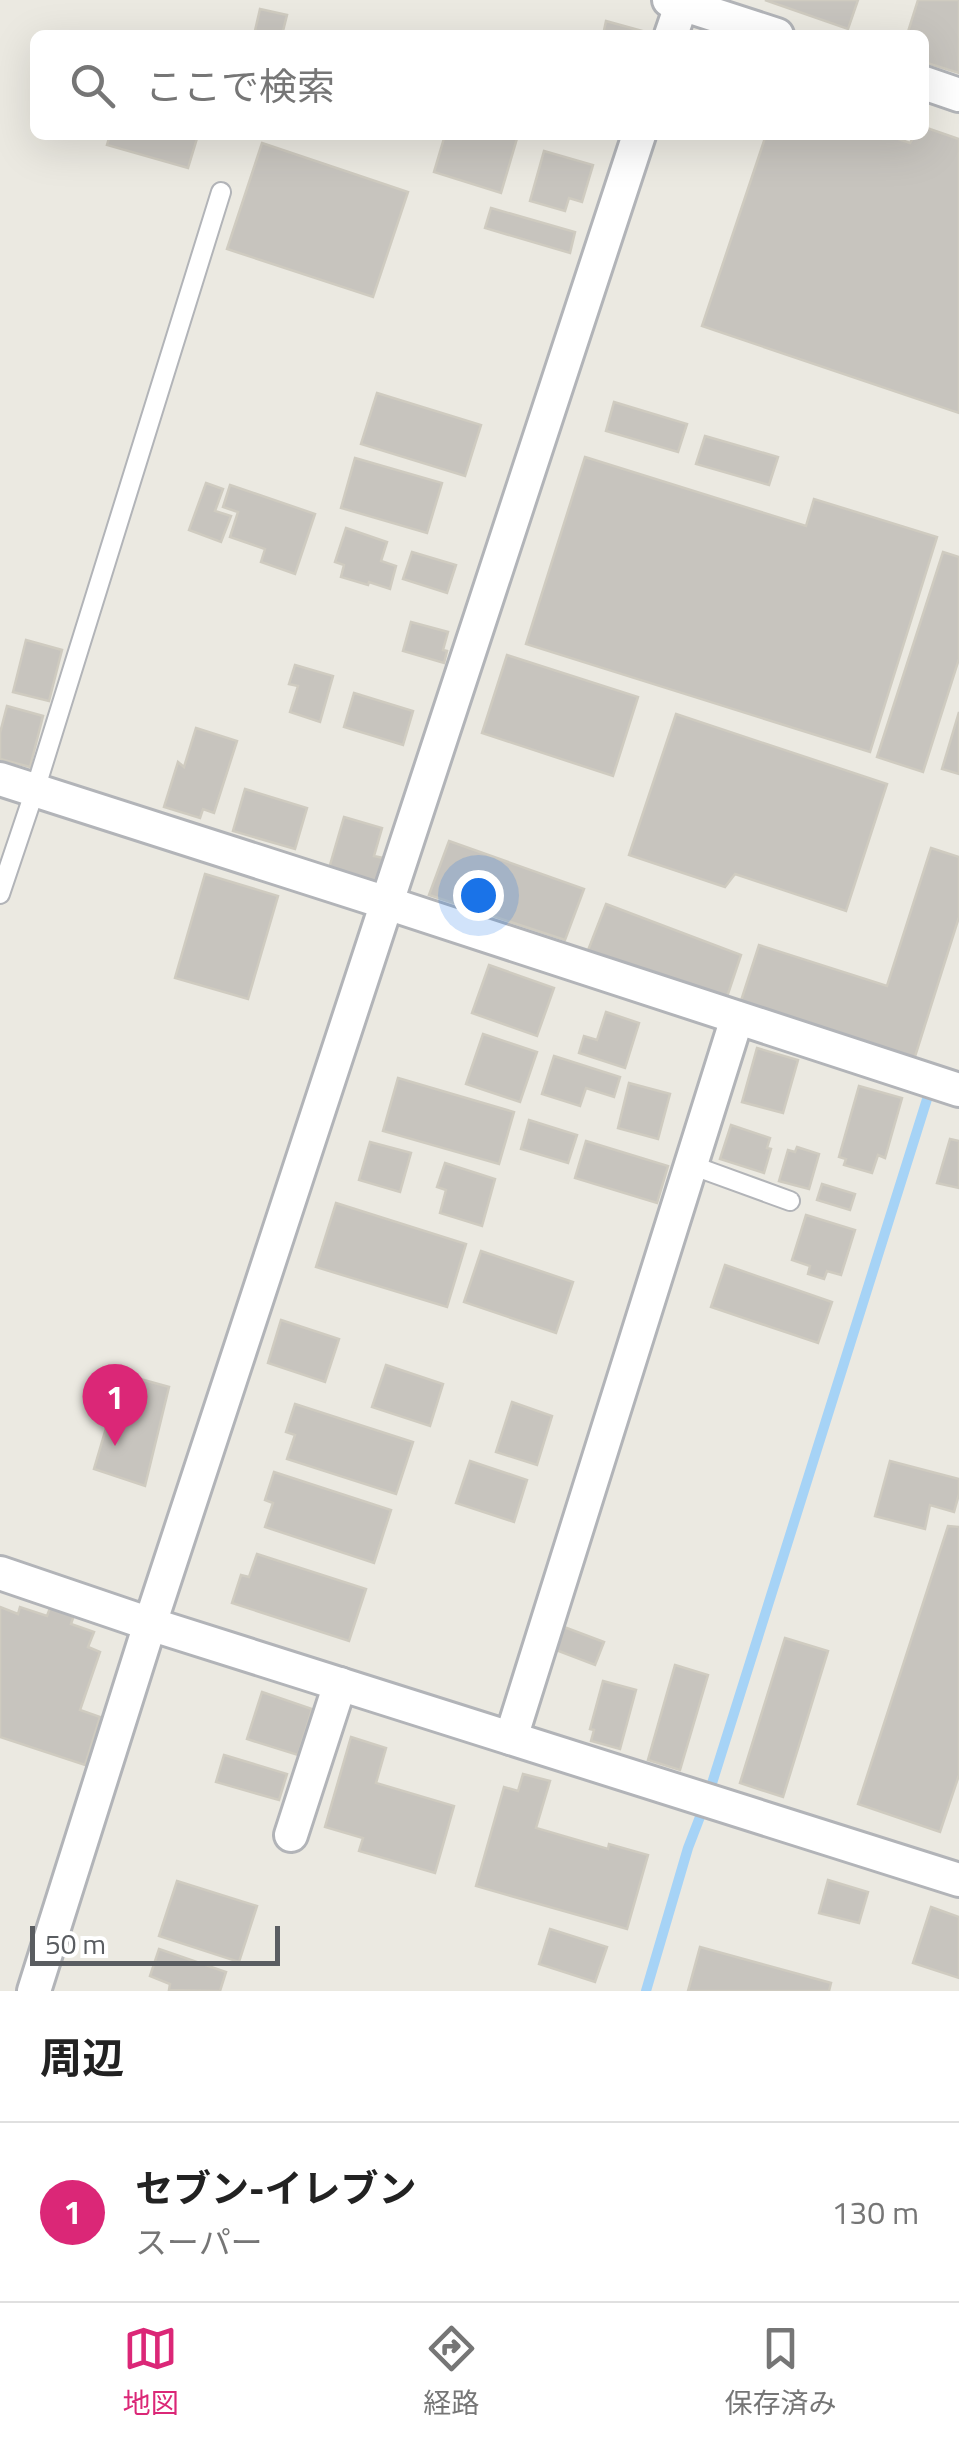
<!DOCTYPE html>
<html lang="ja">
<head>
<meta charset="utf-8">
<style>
	:root { --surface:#fff; --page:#f6f6f6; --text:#222; --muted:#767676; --line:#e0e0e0; --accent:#db2777 }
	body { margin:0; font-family:"Titillium Web","Noto Sans JP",sans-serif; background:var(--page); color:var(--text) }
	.scale { position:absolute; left:30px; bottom:25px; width:250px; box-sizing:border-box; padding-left:10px; border:5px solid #5a5d61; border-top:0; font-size:28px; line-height:35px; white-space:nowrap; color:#5a5d61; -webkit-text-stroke:8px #fff; paint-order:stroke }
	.you { position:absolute; left:478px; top:895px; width:35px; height:35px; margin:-25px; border:8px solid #fff; border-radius:50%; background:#1a73e8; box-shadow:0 0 0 15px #1a73e833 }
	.badge { display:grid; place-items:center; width:65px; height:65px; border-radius:50%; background:var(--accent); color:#fff; font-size:32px; font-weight:700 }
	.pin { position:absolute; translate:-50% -82px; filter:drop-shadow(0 2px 5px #0008) }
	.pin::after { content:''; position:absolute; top:52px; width:35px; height:30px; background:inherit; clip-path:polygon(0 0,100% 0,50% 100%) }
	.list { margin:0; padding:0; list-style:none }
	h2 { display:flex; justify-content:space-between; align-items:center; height:130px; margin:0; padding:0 40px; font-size:42px }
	h2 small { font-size:32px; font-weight:400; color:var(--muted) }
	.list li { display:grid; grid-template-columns:65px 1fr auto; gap:30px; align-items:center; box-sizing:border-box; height:180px; padding:0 40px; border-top:2px solid var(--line) }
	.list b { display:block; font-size:38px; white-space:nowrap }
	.list p { margin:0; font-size:32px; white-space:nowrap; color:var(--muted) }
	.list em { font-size:32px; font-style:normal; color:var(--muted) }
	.icon { flex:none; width:55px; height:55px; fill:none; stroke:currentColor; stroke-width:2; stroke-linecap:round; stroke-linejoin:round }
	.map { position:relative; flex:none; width:959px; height:1991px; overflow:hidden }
	.search { position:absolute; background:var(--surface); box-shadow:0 10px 40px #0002; left:30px; right:30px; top:30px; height:110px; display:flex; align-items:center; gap:25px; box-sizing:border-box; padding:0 35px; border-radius:15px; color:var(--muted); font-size:38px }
	.sheet { height:310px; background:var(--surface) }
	nav { display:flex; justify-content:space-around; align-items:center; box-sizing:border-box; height:140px; border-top:2px solid var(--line); background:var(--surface); font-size:28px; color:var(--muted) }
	nav a { display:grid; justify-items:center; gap:5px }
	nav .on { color:var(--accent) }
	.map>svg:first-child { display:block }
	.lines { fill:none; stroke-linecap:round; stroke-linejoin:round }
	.stream { stroke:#a6d3f6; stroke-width:10 }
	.building { fill:#c7c4be; stroke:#cfcbc0; stroke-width:2.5 }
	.lane-casing { stroke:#b2b4b8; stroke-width:22 }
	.street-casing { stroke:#b2b4b8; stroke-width:38 }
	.lane { stroke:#fff; stroke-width:18 }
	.street { stroke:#fff; stroke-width:32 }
</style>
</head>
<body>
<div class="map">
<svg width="959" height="1991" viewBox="0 0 959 1991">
	<rect width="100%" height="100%" fill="#ebe9e1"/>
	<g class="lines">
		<polyline class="stream" points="646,1991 688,1848 708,1796 928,1096"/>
	</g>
	<g class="building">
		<polygon points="765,0 858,0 848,29"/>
		<polygon points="918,0 959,0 959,73 924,62 924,35 907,35"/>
		<polygon points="260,9 287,15 282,35 254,35"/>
		<polygon points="606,21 642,31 641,35 603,35"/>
		<polygon points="924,127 959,139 959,413 702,326 766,135 887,135 910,143 915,135 924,135"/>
		<polygon points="110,135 198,135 188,168 107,145"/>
		<polygon points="445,135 518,135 501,193 434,172"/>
		<polygon points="262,143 408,192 373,297 227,249"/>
		<polygon points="544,151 593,165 582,202 569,198 565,211 530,201"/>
		<polygon points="491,208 575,232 570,253 485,228"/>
		<polygon points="377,393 481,425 465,476 361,444"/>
		<polygon points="614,402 687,424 678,452 606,431"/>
		<polygon points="705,436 778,457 769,485 696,464"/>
		<polygon points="585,457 806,526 814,499 937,537 870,752 526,644"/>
		<polygon points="355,458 442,483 427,533 341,508"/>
		<polygon points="206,483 223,489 215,511 231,516 221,542 189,530"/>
		<polygon points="230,485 315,514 295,574 261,562 265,549 230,537 238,512 223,507"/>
		<polygon points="346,528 387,542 381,561 396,566 390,589 369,582 368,585 341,577 344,565 335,562"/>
		<polygon points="412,552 456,565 447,593 403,579"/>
		<polygon points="943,552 959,557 959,659 923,772 877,757"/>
		<polygon points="411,622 448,632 443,650 447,651 444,663 403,651"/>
		<polygon points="26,640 62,650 49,701 13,692"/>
		<polygon points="507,655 638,697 613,776 482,733"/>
		<polygon points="295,665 333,676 320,722 290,712 298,686 289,684"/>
		<polygon points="354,693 413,711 403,745 344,727"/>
		<polygon points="7,706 43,716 30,767 0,759 0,733"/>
		<polygon points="959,712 959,774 942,769"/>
		<polygon points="676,714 887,784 846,911 735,874 725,887 629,855"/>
		<polygon points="196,728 237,741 214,813 203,809 200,818 164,807 178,762 184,767"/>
		<polygon points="245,789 307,808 295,849 233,831"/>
		<polygon points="344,817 382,828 374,856 383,858 374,887 328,872"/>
		<polygon points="449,841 584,889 565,940 429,895"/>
		<polygon points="931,848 959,857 959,917 913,1063 739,1007 759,945 887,986"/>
		<polygon points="205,874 278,896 248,999 175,978"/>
		<polygon points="606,904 741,955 727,997 587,953"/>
		<polygon points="489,965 554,988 537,1036 472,1013"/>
		<polygon points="606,1012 639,1023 625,1068 579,1053 584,1036 597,1040"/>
		<polygon points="483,1034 537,1052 520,1102 466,1084"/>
		<polygon points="757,1048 798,1060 783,1113 742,1102"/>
		<polygon points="554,1056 620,1077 614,1097 586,1088 580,1106 542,1094"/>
		<polygon points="398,1078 514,1112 499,1164 383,1131"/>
		<polygon points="629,1083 670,1094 658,1139 618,1128"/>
		<polygon points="859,1086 902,1098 885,1158 878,1155 872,1173 844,1165 846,1159 839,1157"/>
		<polygon points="529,1120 577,1135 568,1163 521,1149"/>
		<polygon points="731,1125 770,1138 767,1148 771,1149 764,1173 720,1159"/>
		<polygon points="950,1139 959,1141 959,1188 937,1183"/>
		<polygon points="586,1141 668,1166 657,1203 575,1178"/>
		<polygon points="370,1142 411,1153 400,1192 359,1180"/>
		<polygon points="797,1147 819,1154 809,1189 779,1181 788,1150 795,1152"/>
		<polygon points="445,1163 495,1179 482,1226 440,1213 446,1190 437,1187"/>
		<polygon points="822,1184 855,1194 850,1210 817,1200"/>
		<polygon points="336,1203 466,1244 447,1307 316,1267"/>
		<polygon points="806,1215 855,1230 841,1275 827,1271 824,1279 808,1274 810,1266 792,1260"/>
		<polygon points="481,1251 573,1282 556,1333 464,1302"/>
		<polygon points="725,1265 832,1302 818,1343 711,1307"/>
		<polygon points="281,1320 339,1339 325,1382 268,1363"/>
		<polygon points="386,1365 443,1384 430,1426 372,1407"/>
		<polygon points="122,1374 169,1387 145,1486 94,1469"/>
		<polygon points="512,1402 552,1416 537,1465 496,1452"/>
		<polygon points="295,1404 413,1442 396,1494 287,1459 295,1435 286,1432"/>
		<polygon points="470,1461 527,1480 514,1522 456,1503"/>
		<polygon points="890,1461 959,1479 959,1494 954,1512 930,1505 925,1529 875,1516"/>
		<polygon points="274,1472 391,1510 374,1563 265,1527 273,1503 265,1500"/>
		<polygon points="948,1526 959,1527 959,1775 940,1832 858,1804"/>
		<polygon points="257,1554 366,1589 349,1641 232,1603 241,1575 249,1577"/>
		<polygon points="0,1607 18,1614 20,1607 47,1616 50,1608 74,1615 71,1624 94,1632 88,1647 100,1652 80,1710 100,1717 85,1765 0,1737"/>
		<polygon points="564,1627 604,1642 595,1665 556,1650"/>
		<polygon points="785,1638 828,1651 783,1797 740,1783"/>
		<polygon points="675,1665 708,1675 680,1770 648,1760"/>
		<polygon points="603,1681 636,1690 620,1749 591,1741 594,1730 590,1729"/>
		<polygon points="262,1692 312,1709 298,1755 247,1739"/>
		<polygon points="351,1737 386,1748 376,1783 454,1806 435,1873 359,1851 363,1838 325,1827"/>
		<polygon points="224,1755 287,1774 279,1800 216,1782"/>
		<polygon points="523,1774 550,1781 536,1828 608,1849 609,1844 648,1855 627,1929 476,1886 504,1787 518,1791"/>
		<polygon points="828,1880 868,1892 859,1923 819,1913"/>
		<polygon points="177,1881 257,1906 239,1962 159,1936"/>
		<polygon points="931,1907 959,1917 959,1978 913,1963"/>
		<polygon points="550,1929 607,1947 595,1982 539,1964"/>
		<polygon points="700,1947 831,1983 829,1991 688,1991"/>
		<polygon points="159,1949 226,1972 220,1991 169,1990 170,1984 150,1976"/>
	</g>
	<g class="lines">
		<defs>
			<g id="lane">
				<polyline points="0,894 35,790 221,192"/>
				<polyline points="691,1165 790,1201"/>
			</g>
			<g id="street">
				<polyline points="669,0 777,35"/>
				<polyline points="671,35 683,0"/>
				<polyline points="924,83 959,95"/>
				<polyline points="0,779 387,903 959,1090"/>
				<polyline points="0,1573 150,1624 959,1880"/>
				<polyline points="511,1738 737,1018"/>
				<polyline points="291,1835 340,1684"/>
				<polyline points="34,1991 150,1624 639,135"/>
			</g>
		</defs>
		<use href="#lane" class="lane-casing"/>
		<use href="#street" class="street-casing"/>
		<use href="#lane" class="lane"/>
		<use href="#street" class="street"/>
	</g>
</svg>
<div class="scale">50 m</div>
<div class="you"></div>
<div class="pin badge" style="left:115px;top:1446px">1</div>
<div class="search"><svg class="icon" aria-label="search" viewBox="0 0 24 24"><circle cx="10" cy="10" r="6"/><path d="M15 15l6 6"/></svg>ここで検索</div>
</div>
<section class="sheet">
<h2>周辺<small></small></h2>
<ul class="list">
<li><span class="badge">1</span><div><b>セブン-イレブン</b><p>スーパー</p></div><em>130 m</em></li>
</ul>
</section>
<nav>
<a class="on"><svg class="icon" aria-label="map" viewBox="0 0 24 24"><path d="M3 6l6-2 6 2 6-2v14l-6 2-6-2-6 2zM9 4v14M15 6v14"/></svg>地図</a>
<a><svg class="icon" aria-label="directions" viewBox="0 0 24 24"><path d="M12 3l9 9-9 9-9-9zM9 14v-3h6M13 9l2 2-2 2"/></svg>経路</a>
<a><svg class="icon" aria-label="saved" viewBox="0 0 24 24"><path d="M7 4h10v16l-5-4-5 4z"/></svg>保存済み</a>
</nav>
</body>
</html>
